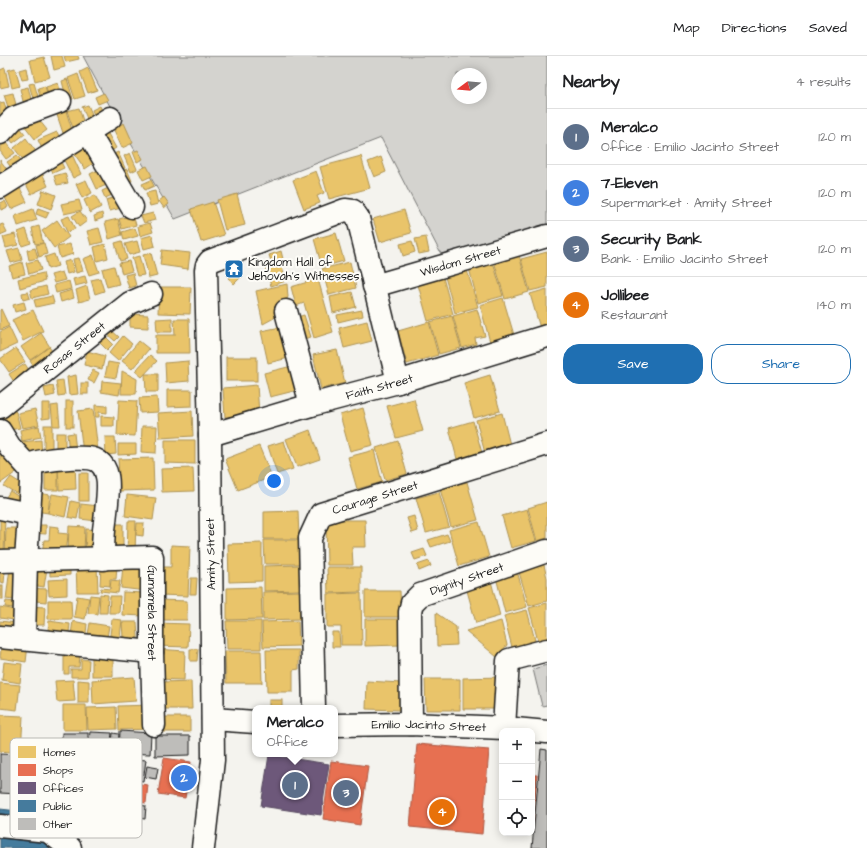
<!DOCTYPE html>
<html lang="en">
<head>
<meta charset="utf-8">
<style>
	:root { --surface:#fff; --page:#f6f6f6; --text:#202124; --muted:#757577; --line:#e0e0e0; --accent:#1f6fb2 }
	body { margin:0; font-family:"Architects Daughter",sans-serif; background:var(--page); color:var(--text) }
	.controls { position:absolute; right:12px; bottom:12px; display:grid; overflow:hidden; border-radius:8px; box-shadow:0 2px 10px #0003 }
	.controls button { width:36px; height:36px; display:grid; place-items:center; padding:0; border:0; border-bottom:1px solid var(--line); background:var(--surface); color:var(--text); font:20px sans-serif }
	.compass { position:absolute; left:451px; top:12px; width:36px; height:36px; border-radius:50%; background:var(--surface); box-shadow:0 2px 10px #0003; rotate:254deg }
	.you { position:absolute; left:274px; top:425px; width:14px; height:14px; margin:-10px; border:3px solid #fff; border-radius:50%; background:#1a73e8; box-shadow:0 0 0 6px #1a73e833 }
	.badge { display:grid; place-items:center; width:26px; height:26px; border-radius:50%; background:var(--accent); color:#fff; font-size:13px; font-weight:700 }
	.pin { position:absolute; translate:-50% -50%; border:2px solid #fff; box-shadow:0 1px 4px #0006 }
	.popup { position:absolute; left:252px; top:649px; width:86px; height:52px; box-sizing:border-box; display:grid; place-content:center; border-radius:8px; background:var(--surface); filter:drop-shadow(0 1px 3px #0005); font-size:13px; white-space:nowrap; color:var(--muted) }
	.popup b { font-size:15px; color:var(--text) }
	.popup::after { content:''; position:absolute; left:50%; top:100%; margin-left:-8px; border:8px solid transparent; border-top-color:var(--surface) }
	.list { margin:0; padding:0; list-style:none }
	h2 { display:flex; justify-content:space-between; align-items:center; height:52px; margin:0; padding:0 16px; font-size:17px }
	h2 small { font-size:13px; font-weight:400; color:var(--muted) }
	.list li { display:grid; grid-template-columns:26px 1fr auto; gap:12px; align-items:center; box-sizing:border-box; height:56px; padding:0 16px; border-top:1px solid var(--line) }
	.list b { display:block; font-size:15px; white-space:nowrap }
	.list p { margin:0; font-size:13px; white-space:nowrap; color:var(--muted) }
	.list em { font-size:13px; font-style:normal; color:var(--muted) }
	.actions { display:flex; gap:8px; padding:12px 16px }
	.actions a { flex:1; padding:9px 0; border:1px solid var(--accent); border-radius:16px; text-align:center; font-size:14px; color:var(--accent) }
	.actions .main { background:var(--accent); color:#fff }
	.icon { flex:none; width:22px; height:22px; fill:none; stroke:currentColor; stroke-width:2; stroke-linecap:round; stroke-linejoin:round }
	.map { position:relative; flex:none; width:547px; height:792px; overflow:hidden }
	header { display:flex; align-items:center; gap:24px; box-sizing:border-box; height:56px; padding:0 20px; background:var(--surface); border-bottom:1px solid var(--line) }
	header strong { font-size:19px }
	nav { display:flex; gap:22px; margin-inline-start:auto; font-size:14px }
	main { display:flex }
	aside { flex:1; background:var(--surface) }
	.map>svg:first-child { display:block }
	.green { fill:#d4d3cf; stroke:#787876; fill-rule:evenodd }
	.homes { fill:#e9c46a; stroke:#ac9253 }
	.shops { fill:#e76f51; stroke:#aa5641 }
	.offices { fill:#6d597a; stroke:#55475e }
	.public { fill:#457b9d; stroke:#395e76 }
	.building { fill:#bebdba; stroke:#1c1c1c }
	.lines { fill:none; stroke-linecap:round; stroke-linejoin:round }
	.minor-casing { stroke:#1c1c1c; stroke-width:25 }
	.minor { stroke:#fdfcf7; stroke-width:22 }
	.labels { text-anchor:middle; dominant-baseline:central; stroke-width:4; stroke-linejoin:round; paint-order:stroke }
	.street-label { font-size:12px; fill:#1c1c1c; stroke:#fdfcf7 }
	.poi-label { font-size:12px; fill:#1c1c1c; stroke:#fdfcf7; text-anchor:start }
	.key { fill:#fdfcf7; stroke:#bab9b5; stroke-width:1 }
	.key-label { font-size:11px; fill:#1c1c1c }
</style>
</head>
<body>
<header>
<strong>Map</strong>
<nav><a>Map</a><a>Directions</a><a>Saved</a></nav>
</header>
<main>
<div class="map">
<svg width="547" height="792" viewBox="0 0 547 792">
	<rect width="100%" height="100%" fill="#f4f3ee"/>
	<filter id="ink" filterUnits="userSpaceOnUse"><feTurbulence type="fractalNoise" baseFrequency=".025" numOctaves="2"/><feDisplacementMap in="SourceGraphic" scale="8" xChannelSelector="R" yChannelSelector="G"/><feConvolveMatrix kernelMatrix="1 2 1 2 8 2 1 2 1" color-interpolation-filters="sRGB"/></filter>
	<g filter="url(#ink)">
		<g class="green">
			<path d="M83,0H547V171L441,198L381,82L175,163L119,67ZM457,18H481V42H457Z"/>
			<polygon points="547,609 547,649 542,650 533,613"/>
		</g>
		<g class="homes">
			<polygon points="51,0 62,0 65,11 54,14"/>
			<polygon points="64,0 78,0 79,3 66,6"/>
			<polygon points="44,1 50,21 35,25 30,4"/>
			<polygon points="5,12 9,30 0,32 0,14"/>
			<polygon points="15,12 20,30 12,32 8,14"/>
			<polygon points="26,12 28,23 22,24 19,14"/>
			<polygon points="88,12 97,34 88,37 80,16"/>
			<polygon points="78,18 85,40 75,43 68,22"/>
			<polygon points="67,23 73,43 67,45 62,25"/>
			<polygon points="34,27 39,44 34,46 29,28"/>
			<polygon points="58,27 62,41 50,45 46,31"/>
			<polygon points="45,30 49,44 41,46 38,32"/>
			<polygon points="28,31 32,47 24,49 20,33"/>
			<polygon points="13,37 16,49 8,51 4,39"/>
			<polygon points="104,37 108,44 98,48 95,41"/>
			<polygon points="4,46 8,61 1,63 0,59 0,47"/>
			<polygon points="88,49 95,65 89,67 82,51"/>
			<polygon points="100,50 106,63 98,67 92,54"/>
			<polygon points="79,52 85,71 74,75 67,55"/>
			<polygon points="66,55 72,74 63,77 57,59"/>
			<polygon points="36,60 47,74 35,83 24,69"/>
			<polygon points="124,67 133,87 122,92 113,72"/>
			<polygon points="19,70 25,78 13,87 7,79"/>
			<polygon points="57,76 62,86 43,95 38,84"/>
			<polygon points="107,76 116,92 108,97 98,81"/>
			<polygon points="26,82 37,97 25,106 14,92"/>
			<polygon points="6,86 15,97 6,103 0,95 0,90"/>
			<polygon points="86,87 98,104 85,113 73,96"/>
			<polygon points="69,92 81,118 73,122 60,96"/>
			<polygon points="138,94 143,103 137,106 133,96"/>
			<polygon points="118,96 125,112 117,115 110,100"/>
			<polygon points="130,97 137,113 131,116 124,100"/>
			<polygon points="17,99 23,107 13,114 7,106"/>
			<polygon points="361,100 370,132 329,143 320,111"/>
			<polygon points="381,101 386,116 374,121 368,106"/>
			<polygon points="59,102 64,112 53,117 49,107"/>
			<polygon points="0,104 9,116 0,122"/>
			<polygon points="39,110 48,130 31,138 21,118"/>
			<polygon points="147,110 152,120 143,124 138,114"/>
			<polygon points="102,112 109,128 97,133 90,118"/>
			<polygon points="127,113 132,125 123,129 118,117"/>
			<polygon points="316,115 324,137 317,140 320,147 304,153 293,124"/>
			<polygon points="65,117 68,127 57,129 54,120"/>
			<polygon points="86,124 92,137 82,142 76,128"/>
			<polygon points="151,124 154,130 145,134 142,128"/>
			<polygon points="18,128 27,146 11,153 2,136"/>
			<polygon points="117,128 120,136 105,142 102,135"/>
			<polygon points="43,134 56,139 51,153 38,148"/>
			<polygon points="155,135 158,148 150,150 146,137"/>
			<polygon points="237,138 245,169 225,174 217,144"/>
			<polygon points="95,139 101,151 90,157 84,144"/>
			<polygon points="123,139 126,151 109,155 106,144"/>
			<polygon points="164,141 169,148 164,152 159,145"/>
			<polygon points="79,144 82,154 64,158 61,148"/>
			<polygon points="5,145 8,151 1,154 0,151 0,147"/>
			<polygon points="213,146 224,179 201,186 191,153"/>
			<polygon points="38,152 49,156 46,162 36,158"/>
			<polygon points="33,153 37,164 18,170 15,160"/>
			<polygon points="404,154 411,177 380,186 373,163"/>
			<polygon points="80,155 87,165 79,171 72,160"/>
			<polygon points="102,157 103,162 95,165 94,160"/>
			<polygon points="153,157 155,164 144,167 141,160"/>
			<polygon points="133,159 136,169 122,173 119,163"/>
			<polygon points="69,160 75,173 67,176 61,163"/>
			<polygon points="118,163 122,179 109,183 105,166"/>
			<polygon points="57,164 69,181 54,192 42,175"/>
			<polygon points="150,167 153,176 140,180 138,170"/>
			<polygon points="3,168 7,176 0,179 0,169"/>
			<polygon points="39,170 43,187 35,188 32,172"/>
			<polygon points="99,172 103,186 91,189 87,175"/>
			<polygon points="135,172 138,180 124,184 122,176"/>
			<polygon points="26,173 31,187 22,190 18,176"/>
			<polygon points="336,177 344,205 322,211 314,183"/>
			<polygon points="15,178 18,189 6,192 3,181"/>
			<polygon points="152,179 155,190 144,193 141,182"/>
			<polygon points="426,181 429,196 419,198 415,183"/>
			<polygon points="122,185 127,203 120,205 115,187"/>
			<polygon points="137,185 140,196 129,199 125,188"/>
			<polygon points="412,185 415,196 403,200 400,188"/>
			<polygon points="44,187 47,198 39,201 36,189"/>
			<polygon points="70,188 73,198 60,202 57,191"/>
			<polygon points="105,188 108,202 97,205 94,191"/>
			<polygon points="19,192 22,204 11,207 7,195"/>
			<polygon points="35,192 38,202 29,204 27,194"/>
			<polygon points="162,194 190,197 188,213 160,209"/>
			<polygon points="281,195 284,207 281,208 286,225 271,230 264,207 271,205 269,199"/>
			<polygon points="547,196 547,231 530,235 521,203"/>
			<polygon points="151,197 157,220 149,222 143,199"/>
			<polygon points="54,198 58,210 48,213 45,201"/>
			<polygon points="93,199 99,216 89,219 83,203"/>
			<polygon points="519,199 529,236 505,243 494,205"/>
			<polygon points="139,200 144,219 137,220 132,202"/>
			<polygon points="79,202 83,215 76,217 73,203"/>
			<polygon points="38,204 41,214 29,218 26,207"/>
			<polygon points="71,204 74,216 67,218 64,206"/>
			<polygon points="129,205 132,215 122,218 119,207"/>
			<polygon points="22,206 25,218 12,221 9,210"/>
			<polygon points="350,206 356,232 329,239 322,213"/>
			<polygon points="493,206 503,240 478,247 469,212"/>
			<polygon points="114,210 119,228 107,231 102,213"/>
			<polygon points="466,211 478,251 455,257 444,217"/>
			<polygon points="238,214 243,219 234,228 229,222"/>
			<polygon points="62,216 65,224 54,227 51,219"/>
			<polygon points="43,217 45,225 20,232 18,223"/>
			<polygon points="133,217 136,230 129,232 125,219"/>
			<polygon points="442,218 453,258 428,265 417,225"/>
			<polygon points="85,220 87,227 75,230 73,223"/>
			<polygon points="100,222 104,235 95,238 91,224"/>
			<polygon points="318,223 333,276 314,282 304,247 296,250 291,231"/>
			<polygon points="69,225 71,233 56,237 54,229"/>
			<polygon points="287,228 288,241 283,251 274,262 263,268 256,235"/>
			<polygon points="46,230 48,238 32,242 30,234"/>
			<polygon points="87,230 90,243 79,246 76,234"/>
			<polygon points="159,231 191,231 190,258 158,257"/>
			<polygon points="547,233 547,270 540,272 530,238"/>
			<polygon points="72,234 74,242 61,246 59,238"/>
			<polygon points="28,236 30,242 23,244 22,237"/>
			<polygon points="352,236 356,251 333,257 330,241"/>
			<polygon points="52,240 54,247 36,251 34,244"/>
			<polygon points="503,242 514,279 490,286 480,249"/>
			<polygon points="24,246 26,253 15,256 13,249"/>
			<polygon points="1,253 9,270 0,274 0,254"/>
			<polygon points="477,253 485,280 475,282 476,288 462,292 453,260"/>
			<polygon points="33,254 43,275 23,285 12,264"/>
			<polygon points="362,254 363,260 338,266 337,259"/>
			<polygon points="130,258 148,259 148,272 130,271"/>
			<polygon points="304,259 311,281 303,283 297,261"/>
			<polygon points="452,260 461,292 439,298 430,266"/>
			<polygon points="172,262 172,276 157,276 156,263"/>
			<polygon points="174,263 189,263 190,297 156,297 156,279 175,279"/>
			<polygon points="367,265 372,285 344,292 339,272"/>
			<polygon points="429,266 438,299 407,308 398,275"/>
			<polygon points="286,270 293,301 268,307 261,275"/>
			<polygon points="9,271 17,288 0,296 0,276"/>
			<polygon points="110,273 119,281 115,285 106,277"/>
			<polygon points="41,277 50,291 30,304 21,291"/>
			<polygon points="105,280 113,288 107,294 99,286"/>
			<polygon points="123,280 132,288 118,305 109,297"/>
			<polygon points="139,285 149,293 132,313 122,305"/>
			<polygon points="49,291 59,304 39,318 30,305"/>
			<polygon points="16,292 25,306 9,316 0,303"/>
			<polygon points="337,294 345,327 321,333 313,299"/>
			<polygon points="87,295 105,300 102,313 84,309"/>
			<polygon points="150,299 157,305 142,321 135,315"/>
			<rect x="226" y="301" width="31" height="24"/>
			<polygon points="188,305 189,325 166,327 165,307"/>
			<polygon points="108,306 119,308 116,322 105,320"/>
			<polygon points="25,308 34,322 18,332 9,318"/>
			<polygon points="292,310 298,334 270,341 264,317"/>
			<polygon points="93,314 99,317 94,327 88,324"/>
			<polygon points="122,315 137,323 136,338 121,338"/>
			<polygon points="145,318 158,318 158,336 146,336"/>
			<polygon points="76,319 78,338 69,339 67,321"/>
			<polygon points="490,319 500,355 474,362 464,327"/>
			<polygon points="63,324 65,339 58,340 56,325"/>
			<polygon points="102,325 121,327 119,339 101,336"/>
			<rect x="81" y="327" width="7" height="11"/>
			<polygon points="257,329 259,358 225,361 223,332"/>
			<polygon points="53,330 55,339 46,341 44,332"/>
			<polygon points="167,334 192,334 192,350 167,351"/>
			<polygon points="157,341 158,356 140,357 139,342"/>
			<polygon points="414,343 423,375 396,382 387,350"/>
			<polygon points="119,344 137,345 135,380 117,379"/>
			<rect x="66" y="345" width="7" height="26"/>
			<polygon points="42,347 50,347 50,362 42,363"/>
			<polygon points="58,349 60,370 53,370 51,350"/>
			<polygon points="95,349 107,350 107,357 99,356 99,361 95,361"/>
			<polygon points="11,351 16,356 20,372 4,375 0,370 0,362"/>
			<polygon points="363,352 373,389 350,395 340,359"/>
			<polygon points="35,353 39,369 22,372 18,357"/>
			<polygon points="93,353 98,395 83,397 78,355"/>
			<polygon points="192,355 193,380 160,382 158,357"/>
			<polygon points="502,357 510,389 485,397 476,364"/>
			<polygon points="101,360 114,361 114,370 101,370"/>
			<polygon points="473,365 482,397 457,403 449,372"/>
			<rect x="44" y="369" width="8" height="29"/>
			<polygon points="39,370 41,381 22,385 20,374"/>
			<polygon points="142,370 157,370 156,397 141,396"/>
			<polygon points="310,374 320,403 297,411 286,383"/>
			<rect x="56" y="377" width="9" height="18"/>
			<polygon points="74,377 76,395 69,396 67,378"/>
			<polygon points="105,381 115,381 116,398 106,399"/>
			<polygon points="41,384 42,401 22,403 10,387"/>
			<polygon points="165,384 195,384 195,408 165,407"/>
			<polygon points="284,385 293,413 277,418 268,390"/>
			<polygon points="398,385 407,418 385,424 376,392"/>
			<polygon points="118,388 136,388 136,398 118,399"/>
			<polygon points="259,390 272,421 238,434 225,403"/>
			<polygon points="4,394 19,414 1,427 0,426 0,397"/>
			<polygon points="374,394 382,426 357,433 348,401"/>
			<polygon points="153,402 154,434 120,435 118,403"/>
			<polygon points="45,403 58,404 58,434 45,434"/>
			<polygon points="58,406 75,406 76,433 59,434"/>
			<polygon points="193,412 194,435 162,436 161,413"/>
			<rect x="79" y="417" width="9" height="28"/>
			<polygon points="11,421 25,430 19,439 4,430"/>
			<polygon points="467,426 478,464 451,471 440,433"/>
			<polygon points="10,435 25,445 19,454 4,444"/>
			<polygon points="33,436 50,439 48,457 30,454"/>
			<polygon points="439,436 449,471 426,477 416,442"/>
			<polygon points="52,438 69,441 65,461 48,457"/>
			<polygon points="127,439 156,442 153,464 125,460"/>
			<polygon points="71,445 80,447 77,463 68,461"/>
			<polygon points="547,446 547,482 537,485 528,452"/>
			<polygon points="81,448 99,450 97,465 80,463"/>
			<polygon points="527,453 536,485 511,492 502,460"/>
			<polygon points="298,455 299,483 264,483 264,456"/>
			<polygon points="0,458 5,458 4,500 0,500"/>
			<polygon points="414,460 418,475 412,477 407,462"/>
			<polygon points="326,464 365,464 366,491 352,491 353,509 327,509"/>
			<polygon points="128,465 136,465 135,499 127,499"/>
			<polygon points="479,466 489,501 459,510 449,474"/>
			<polygon points="137,467 144,467 143,480 136,479"/>
			<polygon points="107,468 123,468 123,498 107,497"/>
			<polygon points="33,469 46,469 46,478 32,477"/>
			<polygon points="50,470 59,471 58,477 68,478 66,500 42,497 44,484 49,484"/>
			<polygon points="69,470 85,471 84,496 68,495"/>
			<polygon points="6,472 23,472 22,499 5,499"/>
			<polygon points="86,473 102,474 102,499 85,498"/>
			<polygon points="447,478 450,485 431,491 428,484"/>
			<polygon points="264,484 299,484 299,508 265,508"/>
			<polygon points="262,487 262,525 229,526 228,488"/>
			<polygon points="171,489 190,490 188,540 158,539 159,511 171,511"/>
			<polygon points="424,493 427,500 415,504 412,497"/>
			<polygon points="429,505 431,510 419,515 417,509"/>
			<polygon points="123,508 148,510 146,535 121,532"/>
			<polygon points="28,509 47,512 44,531 25,528"/>
			<polygon points="70,509 70,519 50,520 50,510"/>
			<polygon points="76,509 97,510 98,536 77,536"/>
			<polygon points="101,509 117,510 116,523 110,523 110,530 100,529"/>
			<polygon points="299,509 300,534 264,535 264,510"/>
			<polygon points="544,509 547,522 547,545 529,550 519,516"/>
			<polygon points="327,511 361,511 361,536 328,537"/>
			<polygon points="10,512 24,513 21,545 6,543"/>
			<polygon points="0,514 5,515 4,527 0,526"/>
			<polygon points="517,515 527,551 505,557 496,521"/>
			<polygon points="191,522 197,522 196,538 190,538"/>
			<polygon points="67,523 67,539 49,540 48,524"/>
			<polygon points="111,524 120,525 118,537 100,535 101,532 110,533"/>
			<polygon points="491,525 500,560 476,567 466,531"/>
			<rect x="0" y="529" width="3" height="14"/>
			<polygon points="261,531 262,563 227,564 227,532"/>
			<polygon points="26,532 47,533 46,546 25,544"/>
			<polygon points="300,535 300,563 263,564 263,536"/>
			<polygon points="365,535 400,535 401,561 365,561"/>
			<polygon points="123,536 144,537 143,560 122,559"/>
			<polygon points="361,537 362,589 341,589 341,571 327,571 327,538"/>
			<polygon points="100,538 108,539 107,557 99,557"/>
			<polygon points="90,539 99,540 97,558 88,557"/>
			<polygon points="77,540 89,542 85,563 74,561"/>
			<polygon points="110,540 120,540 119,557 109,557"/>
			<polygon points="48,544 71,544 72,563 48,563"/>
			<polygon points="159,544 187,545 187,564 159,564"/>
			<polygon points="6,545 23,547 22,553 5,551"/>
			<polygon points="547,547 547,583 538,585 529,552"/>
			<polygon points="29,550 45,551 44,569 28,569"/>
			<polygon points="0,551 22,555 21,565 0,562"/>
			<polygon points="527,554 536,588 513,595 504,560"/>
			<polygon points="436,557 456,571 457,589 437,590"/>
			<polygon points="112,563 122,564 119,589 109,587"/>
			<polygon points="365,563 400,563 400,589 365,590"/>
			<polygon points="0,565 25,568 0,577"/>
			<polygon points="49,565 70,568 68,585 47,582"/>
			<polygon points="73,565 87,568 85,587 70,585"/>
			<polygon points="226,565 261,565 261,593 227,593"/>
			<polygon points="298,565 299,590 263,591 262,566"/>
			<polygon points="501,565 507,589 497,601 466,575"/>
			<polygon points="122,566 137,566 138,582 123,582"/>
			<polygon points="90,567 109,570 106,587 87,584"/>
			<polygon points="157,567 189,568 188,591 156,590"/>
			<polygon points="332,576 339,576 340,591 332,591"/>
			<polygon points="2,585 28,589 26,606 0,602"/>
			<polygon points="156,593 185,595 184,624 155,623"/>
			<polygon points="190,593 198,593 197,605 190,605"/>
			<polygon points="266,594 299,594 299,613 293,614 293,636 267,636"/>
			<polygon points="225,595 261,595 262,627 226,627"/>
			<rect x="92" y="596" width="21" height="24"/>
			<polygon points="64,598 80,598 79,611 69,611 69,618 64,618"/>
			<polygon points="81,603 89,604 88,621 71,621 71,613 81,613"/>
			<polygon points="4,606 22,608 20,627 2,624"/>
			<polygon points="134,621 136,645 93,648 92,624"/>
			<polygon points="501,621 502,653 463,653 463,622"/>
			<polygon points="425,623 460,623 460,654 426,654"/>
			<polygon points="73,624 75,645 57,646 55,625"/>
			<polygon points="78,624 89,625 89,647 78,647"/>
			<polygon points="191,625 192,653 163,653 162,626"/>
			<polygon points="367,625 401,627 400,654 366,653"/>
			<polygon points="0,627 20,629 17,654 0,652"/>
			<rect x="269" y="644" width="13" height="8"/>
			<polygon points="63,649 86,649 87,674 63,674"/>
			<polygon points="153,649 154,673 119,674 118,650"/>
			<polygon points="116,651 117,673 88,674 87,652"/>
			<polygon points="0,659 23,660 21,697 0,695"/>
			<rect x="162" y="661" width="28" height="15"/>
		</g>
		<g class="shops">
			<polygon points="417,688 489,694 482,778 410,771"/>
			<polygon points="164,702 191,706 185,742 158,738"/>
			<polygon points="331,705 368,710 360,769 323,763"/>
			<polygon points="532,719 537,719 532,775"/>
			<polygon points="125,726 148,729 146,747 123,745"/>
		</g>
		<polygon class="offices" points="269,699 329,708 321,759 261,750"/>
		<polygon class="public" points="0,753 64,760 61,792 0,792"/>
		<g class="building">
			<polygon points="120,675 151,677 150,698 119,697"/>
			<polygon points="90,676 112,677 111,687 89,685"/>
			<rect x="62" y="677" width="26" height="15"/>
			<polygon points="113,677 119,678 118,689 112,688"/>
			<polygon points="155,680 190,680 190,699 155,700"/>
			<polygon points="541,693 547,694 547,792 532,792"/>
			<polygon points="0,698 21,699 19,738 0,737"/>
			<polygon points="123,702 134,704 132,724 120,722"/>
			<polygon points="136,703 146,704 143,725 134,724"/>
			<polygon points="60,709 79,713 76,728 57,724"/>
			<polygon points="147,710 158,712 156,723 145,721"/>
			<polygon points="82,711 99,714 95,735 79,733"/>
			<polygon points="107,713 111,721 104,724 100,716"/>
			<polygon points="113,722 124,724 123,734 111,732"/>
			<polygon points="50,726 68,732 64,743 47,738"/>
			<polygon points="101,729 109,731 106,750 97,748"/>
			<polygon points="68,733 96,738 93,751 66,746"/>
			<polygon points="111,734 121,736 119,752 109,750"/>
			<polygon points="122,747 146,750 145,763 120,760"/>
		</g>
		<g class="lines">
			<defs>
				<g id="minor">
					<polyline points="88,76 132,151"/>
					<polyline points="0,77 14,62 60,45"/>
					<polyline points="0,131 110,62"/>
					<path id="s1" d="M374,230L547,180"/>
					<polyline points="286,255 311,349"/>
					<path id="s2" d="M0,351L130,247L151,238"/>
					<polyline points="0,375 10,391 31,414 31,427 26,505 24,583"/>
					<path id="s3" d="M210,379L311,349L398,326L547,280"/>
					<path d="M27,409C41,404 55,403 69,402C78,402 92,400 99,406C103,409 106,415 107,420C110,431 106,453 105,466C103,478 103,490 103,503"/>
					<polyline points="0,452 29,458"/>
					<path id="s4" d="M0,505L152,501V596L154,669"/>
					<polyline points="0,581 152,596"/>
					<path id="s5" d="M314,652L310,482L321,458L547,388"/>
					<polyline points="213,663 255,666"/>
					<path id="s6" d="M411,668L410,556L412,547L420,539L547,495"/>
					<path id="s7" d="M335,669L411,668L504,672L547,676"/>
					<polyline points="504,672 508,605 509,604 547,594"/>
					<polyline points="0,770 48,775 70,792"/>
					<polyline points="203,792 213,704 210,379 206,214 207,209 210,205 345,154 353,155 358,162 398,326"/>
				</g>
			</defs>
			<use href="#minor" class="minor-casing"/>
			<use href="#minor" class="minor"/>
		</g>
	</g>
	<defs>
		<symbol id="temple-square" viewBox="-11 -11 22 22"><rect x="-9" y="-9" width="18" height="18" rx="4" fill="#1f6fb2" stroke="#fdfcf7"/><path d="M0-6L5-2H3V0L6.5 2.5H4V6H1.5V3h-3V6H-4V2.5H-6.5L-3 0V-2H-5Z" fill="#fff"/></symbol>
	</defs>
	<g fill-rule="evenodd">
		<use href="#temple-square" x="223" y="202" width="22" height="22"/>
	</g>
	<g class="labels">
		<g class="street-label">
			<text stroke="none"><textPath href="#s1" startOffset="90">Wisdom Street</textPath></text>
			<text stroke="none"><textPath href="#s2" startOffset="95">Rosas Street</textPath></text>
			<text stroke="none"><textPath href="#s3" startOffset="176">Faith Street</textPath></text>
			<text stroke="none"><textPath href="#s5" startOffset="253">Courage Street</textPath></text>
			<text transform="translate(211 498) rotate(-91)">Amity Street</text>
			<text stroke="none"><textPath href="#s6" startOffset="182">Dignity Street</textPath></text>
			<text stroke="none"><textPath href="#s4" startOffset="208">Gumamela Street</textPath></text>
			<text stroke="none"><textPath href="#s7" startOffset="94">Emilio Jacinto Street</textPath></text>
		</g>
		<g class="poi-label">
			<text x="248" y="206">Kingdom Hall of<tspan x="248" dy="14">Jehovah's Witnesses</tspan></text>
		</g>
	</g>
	<rect x="10" y="682" width="132" height="100" rx="6" class="key"/>
	<rect x="18" y="690" width="18" height="12" fill="#e9c46a"/>
	<rect x="18" y="708" width="18" height="12" fill="#e76f51"/>
	<rect x="18" y="726" width="18" height="12" fill="#6d597a"/>
	<rect x="18" y="744" width="18" height="12" fill="#457b9d"/>
	<rect x="18" y="762" width="18" height="12" fill="#bebdba"/>
	<g class="key-label">
		<text x="43" y="700">Homes</text>
		<text x="43" y="718">Shops</text>
		<text x="43" y="736">Offices</text>
		<text x="43" y="754">Public</text>
		<text x="43" y="772">Other</text>
	</g>
</svg>
<div class="controls">
<button>+</button>
<button>−</button>
<button><svg class="icon" aria-label="locate" viewBox="0 0 24 24"><circle cx="12" cy="12" r="6"/><path d="M12 2v4M12 18v4M2 12h4M18 12h4"/></svg></button>
</div>
<svg class="compass" viewBox="-18 -18 36 36"><path d="M0-13l5 13h-10z" fill="#e53935"/><path d="M0 13l5-13h-10z" fill="#757577"/></svg>
<div class="you"></div>
<div class="pin badge" style="left:295px;top:729px;background:#5c6f8a">1</div>
<div class="popup"><b>Meralco</b>Office</div>
<div class="pin badge" style="left:184px;top:722px;background:#3f7fe0">2</div>
<div class="pin badge" style="left:346px;top:737px;background:#5c6f8a">3</div>
<div class="pin badge" style="left:442px;top:756px;background:#e8710a">4</div>
</div>
<aside>
<h2>Nearby<small>4 results</small></h2>
<ul class="list">
<li><span class="badge" style="background:#5c6f8a">1</span><div><b>Meralco</b><p>Office · Emilio Jacinto Street</p></div><em>120 m</em></li>
<li><span class="badge" style="background:#3f7fe0">2</span><div><b>7-Eleven</b><p>Supermarket · Amity Street</p></div><em>120 m</em></li>
<li><span class="badge" style="background:#5c6f8a">3</span><div><b>Security Bank</b><p>Bank · Emilio Jacinto Street</p></div><em>120 m</em></li>
<li><span class="badge" style="background:#e8710a">4</span><div><b>Jollibee</b><p>Restaurant</p></div><em>140 m</em></li>
</ul>
<div class="actions"><a class="main">Save</a><a>Share</a></div>
</aside>
</main>
</body>
</html>
